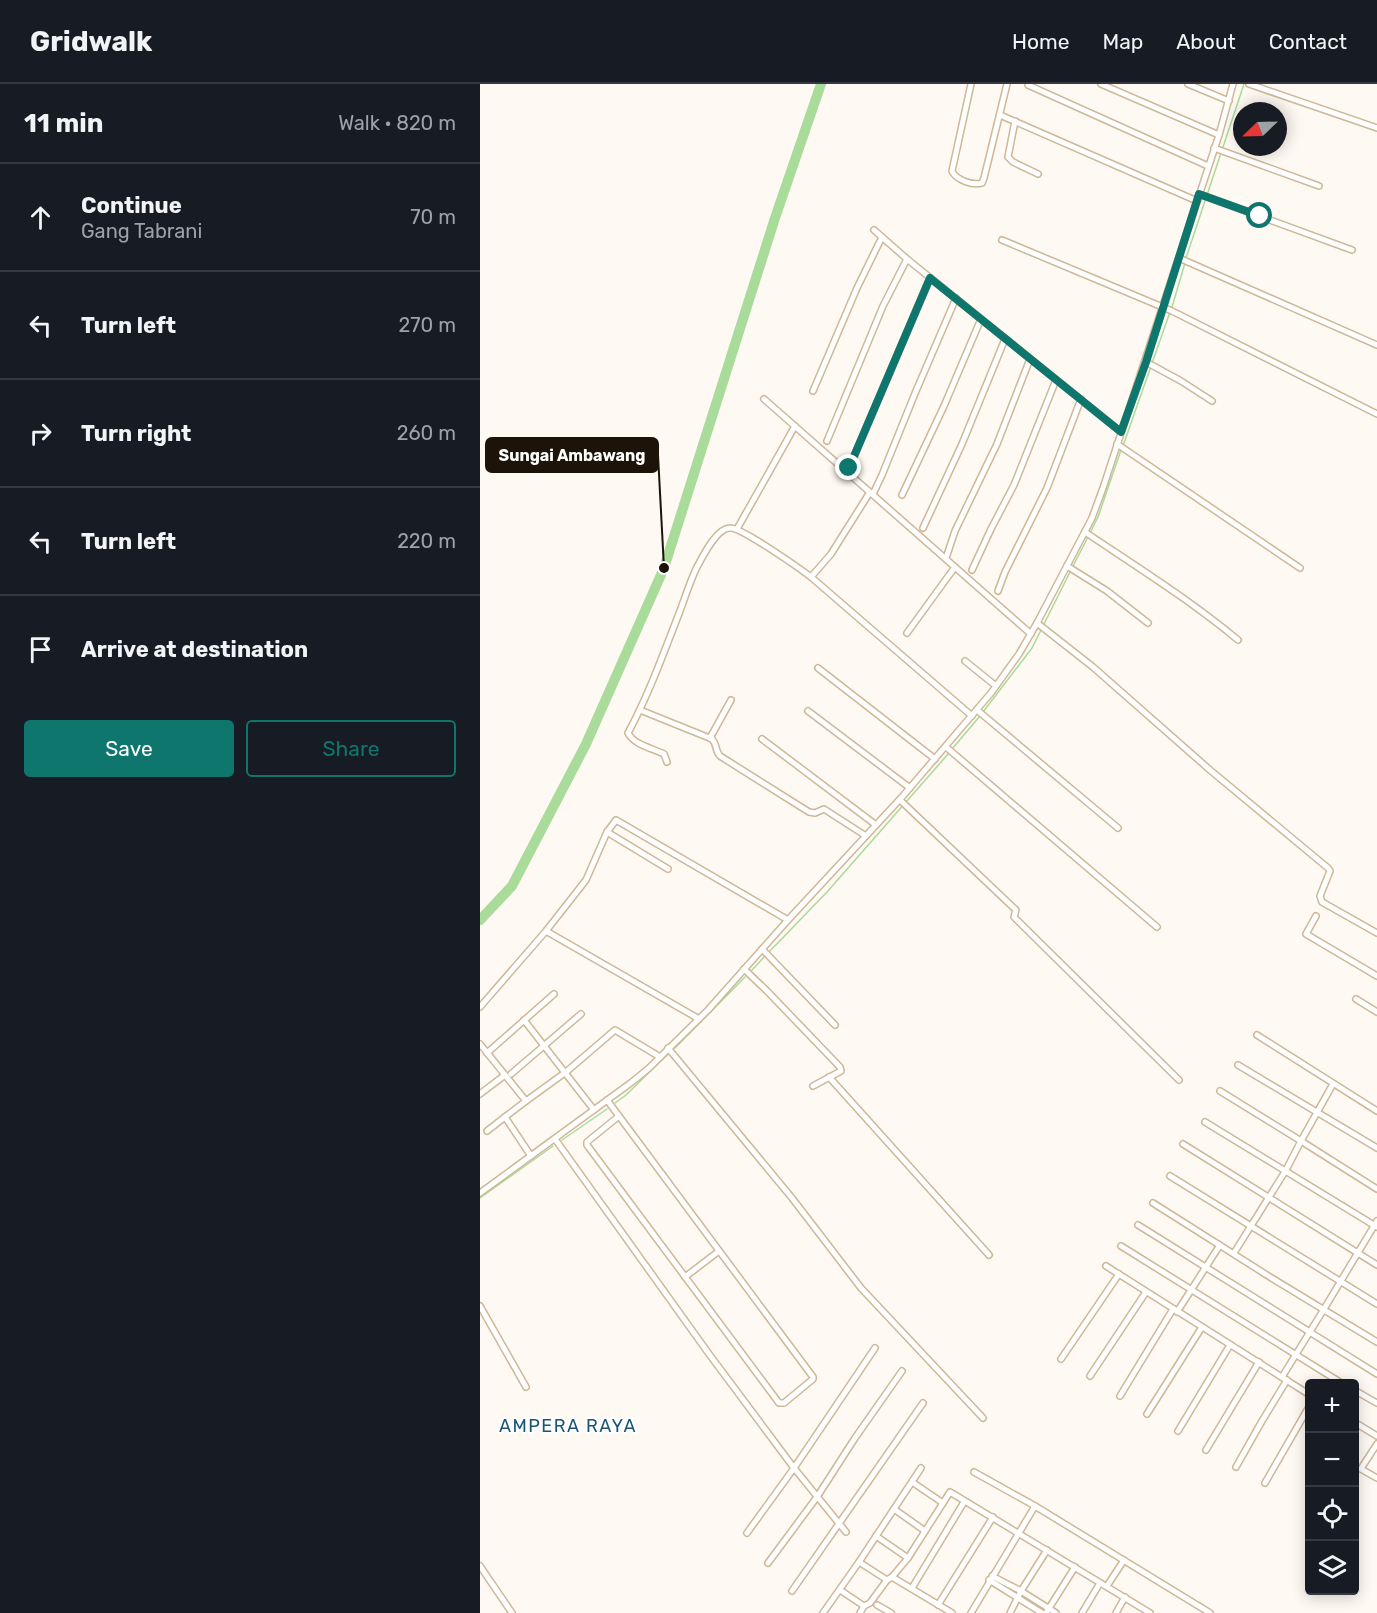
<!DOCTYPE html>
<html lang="en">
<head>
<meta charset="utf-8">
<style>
	:root { --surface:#171b24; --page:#20242c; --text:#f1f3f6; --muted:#9ea1a6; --line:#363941; --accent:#0f766e }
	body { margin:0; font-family:Rubik,sans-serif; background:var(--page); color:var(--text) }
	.controls { position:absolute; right:18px; bottom:18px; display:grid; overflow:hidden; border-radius:6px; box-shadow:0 3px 15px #0003 }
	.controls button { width:54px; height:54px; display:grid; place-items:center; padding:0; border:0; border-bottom:2px solid var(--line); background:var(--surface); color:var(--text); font:30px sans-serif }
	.compass { position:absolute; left:753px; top:18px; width:54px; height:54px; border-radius:50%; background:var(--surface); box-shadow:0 3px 15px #0003; rotate:247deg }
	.stop { position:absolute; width:18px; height:18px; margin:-14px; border:4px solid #0f766e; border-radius:50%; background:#fff }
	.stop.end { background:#0f766e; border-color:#fff; box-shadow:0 2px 6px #0008 }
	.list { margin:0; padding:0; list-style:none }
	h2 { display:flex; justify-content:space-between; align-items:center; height:78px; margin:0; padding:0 24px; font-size:26px }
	h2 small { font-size:20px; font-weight:400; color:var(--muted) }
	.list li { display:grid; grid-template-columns:39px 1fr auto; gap:18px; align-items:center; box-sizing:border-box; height:108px; padding:0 24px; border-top:2px solid var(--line) }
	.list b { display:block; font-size:22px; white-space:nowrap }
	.list p { margin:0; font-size:20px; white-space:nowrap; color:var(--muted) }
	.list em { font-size:20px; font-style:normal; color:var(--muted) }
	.actions { display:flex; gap:12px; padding:18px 24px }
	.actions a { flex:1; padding:14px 0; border:2px solid var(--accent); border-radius:6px; text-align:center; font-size:21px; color:var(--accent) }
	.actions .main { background:var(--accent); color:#fff }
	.icon { flex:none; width:33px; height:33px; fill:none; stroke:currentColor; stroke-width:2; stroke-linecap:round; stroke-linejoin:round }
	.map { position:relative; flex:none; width:897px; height:1529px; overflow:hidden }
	header { display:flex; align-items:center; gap:36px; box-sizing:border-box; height:84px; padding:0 30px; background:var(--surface); border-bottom:2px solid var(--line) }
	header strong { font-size:28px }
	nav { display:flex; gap:33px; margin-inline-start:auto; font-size:21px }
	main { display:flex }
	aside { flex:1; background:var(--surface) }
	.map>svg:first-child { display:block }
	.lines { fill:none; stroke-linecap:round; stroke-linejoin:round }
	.stream { stroke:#a9db9a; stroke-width:1.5 }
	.river { stroke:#a9db9a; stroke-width:10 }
	.street-casing { stroke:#cfb798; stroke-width:8 }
	.street { stroke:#fff; stroke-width:5 }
	.route { stroke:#0f766e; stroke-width:8 }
	.labels { text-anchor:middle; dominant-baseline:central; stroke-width:4.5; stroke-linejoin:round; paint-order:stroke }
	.quarter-label { font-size:18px; letter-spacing:1.5px; fill:#165574; stroke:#fff }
	.leader { fill:none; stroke:#1c1408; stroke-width:2 }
	.callout-dot { fill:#1c1408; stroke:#fff; stroke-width:2 }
	.callout { fill:#1c1408; stroke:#1c1408; stroke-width:2 }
	.callout-label { font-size:16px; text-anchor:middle; font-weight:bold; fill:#fff }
</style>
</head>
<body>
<header>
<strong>Gridwalk</strong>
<nav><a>Home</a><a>Map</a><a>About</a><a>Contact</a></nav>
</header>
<main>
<aside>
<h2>11 min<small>Walk · 820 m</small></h2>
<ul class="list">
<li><svg class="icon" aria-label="ahead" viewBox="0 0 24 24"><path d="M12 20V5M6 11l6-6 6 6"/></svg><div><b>Continue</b><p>Gang Tabrani</p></div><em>70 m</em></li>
<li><svg class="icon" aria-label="left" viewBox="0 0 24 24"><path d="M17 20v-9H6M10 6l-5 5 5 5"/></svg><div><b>Turn left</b></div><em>270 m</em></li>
<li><svg class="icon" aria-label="right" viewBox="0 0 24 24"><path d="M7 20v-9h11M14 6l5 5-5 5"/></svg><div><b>Turn right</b></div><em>260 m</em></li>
<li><svg class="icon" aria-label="left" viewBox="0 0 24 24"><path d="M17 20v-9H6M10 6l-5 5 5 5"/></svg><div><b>Turn left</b></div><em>220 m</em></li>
<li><svg class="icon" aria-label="arrive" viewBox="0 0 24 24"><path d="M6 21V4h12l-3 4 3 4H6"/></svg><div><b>Arrive at destination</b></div></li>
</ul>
<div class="actions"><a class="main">Save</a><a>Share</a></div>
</aside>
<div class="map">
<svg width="897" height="1529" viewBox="0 0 897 1529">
	<rect width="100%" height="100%" fill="#fef9f2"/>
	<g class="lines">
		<g class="stream">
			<polyline points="706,174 764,0"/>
			<polyline points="692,223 705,179"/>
			<polyline points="643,362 690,228"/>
			<polyline points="610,449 618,433 641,366"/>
			<polyline points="592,484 608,453"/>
			<polyline points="503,628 552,564 590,488"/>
			<polyline points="472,665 500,632"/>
			<polyline points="289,868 347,808 469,669"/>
			<polyline points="272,886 286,871"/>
			<polyline points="195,964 265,893"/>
			<polyline points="135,1019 146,1011 187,971"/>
			<polyline points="82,1056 127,1025"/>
			<polyline points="0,1114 73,1062"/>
		</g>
		<polyline class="river" points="0,836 32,802 106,660 184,484 295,134 341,0"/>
		<defs>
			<g id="street">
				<path d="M491,0L472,87C476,96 493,102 502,99L504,94L527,0"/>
				<polyline points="548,0 548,1 728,82"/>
				<polyline points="621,0 739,51"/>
				<polyline points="708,0 749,17"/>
				<polyline points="769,0 897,44"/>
				<polyline points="520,31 717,117"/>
				<polyline points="535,37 528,73 533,78 558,90"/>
				<polyline points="734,64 839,102"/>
				<polyline points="719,110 872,166"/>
				<polyline points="394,146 427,175 641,348"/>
				<polyline points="522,156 692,227 897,330"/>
				<polyline points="699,174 897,261"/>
				<polyline points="666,278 701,297 732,317"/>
				<polyline points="333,307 377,204 402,153"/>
				<polyline points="284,315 551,550"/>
				<polyline points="347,357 403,222 427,175"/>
				<polyline points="637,360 820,484"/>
				<polyline points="369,384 450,194"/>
				<polyline points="393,410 402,391 436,307 476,214"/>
				<polyline points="422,411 464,322 501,235"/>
				<polyline points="443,444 482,360 525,255"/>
				<polyline points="257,445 315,342"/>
				<path d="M605,448C657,483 710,516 758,556"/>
				<polyline points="466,474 475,447 517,360 550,275"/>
				<polyline points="587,482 627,507 668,539"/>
				<polyline points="492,486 511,445 534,401 576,296"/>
				<polyline points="331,493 351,470 390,408"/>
				<polyline points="518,507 525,488 567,404 601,315"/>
				<polyline points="557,539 613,583 730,686 848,784 850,787 840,812 842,818 897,849"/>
				<polyline points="427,549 475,483"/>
				<polyline points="485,577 516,602"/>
				<polyline points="338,584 455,675"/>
				<path d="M160,626L232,655C237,660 235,667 240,672L329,728L335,729L344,725L386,752"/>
				<polyline points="497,626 638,744"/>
				<polyline points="328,627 430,704"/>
				<polyline points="230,654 251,616"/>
				<polyline points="282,655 396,741"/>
				<polyline points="466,663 677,843"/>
				<path d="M187,678L184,670C172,664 154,661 148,649C169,610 184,568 200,527C205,513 210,498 216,485C222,474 236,444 250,444C261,443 319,484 331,493L492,632"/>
				<polyline points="420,716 536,826 534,833 699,996"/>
				<polyline points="127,748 188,785"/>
				<polyline points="836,832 826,850 897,892"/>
				<polyline points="66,847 219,935"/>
				<polyline points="282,865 355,941"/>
				<polyline points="264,885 287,907 360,983 361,987 333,1002"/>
				<polyline points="876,915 897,928"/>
				<polyline points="0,923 66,847 106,796 127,748 136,736 308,836"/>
				<polyline points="44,936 114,1026"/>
				<polyline points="777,951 897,1027"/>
				<polyline points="0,960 46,1017 25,1033 51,1072"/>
				<polyline points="188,964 312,1114 381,1204 503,1334"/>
				<polyline points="7,969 74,910"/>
				<polyline points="758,981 897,1064"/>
				<polyline points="31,990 101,930"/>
				<polyline points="349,993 509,1171"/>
				<polyline points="853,1000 821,1057 897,1105"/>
				<polyline points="740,1007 821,1057 806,1086 754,1169"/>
				<polyline points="0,1010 25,991"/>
				<polyline points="127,1016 333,1293 333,1295 304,1319 299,1319 107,1061 107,1058 139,1032"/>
				<polyline points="46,1017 86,988 135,946 180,973"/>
				<polyline points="725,1038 897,1143"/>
				<polyline points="7,1047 25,1033"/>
				<polyline points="75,1055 229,1270 314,1384 366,1448"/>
				<polyline points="703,1060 897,1181"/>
				<polyline points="690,1092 897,1220"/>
				<polyline points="0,1109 152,998 169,984 228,926 308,836 422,713 511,609 539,570 557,539 612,434 623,404 739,51 753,0"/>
				<polyline points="673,1119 790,1193 897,1258"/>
				<polyline points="658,1141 897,1290"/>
				<polyline points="641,1162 863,1300"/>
				<polyline points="626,1182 830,1311"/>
				<polyline points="205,1193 239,1167"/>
				<polyline points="0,1222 46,1303"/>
				<polyline points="697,1228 740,1161"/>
				<polyline points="581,1275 639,1190"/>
				<polyline points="610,1292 666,1208"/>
				<polyline points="802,1293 844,1225 897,1137"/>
				<polyline points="874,1306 897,1319"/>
				<polyline points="640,1312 693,1225"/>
				<polyline points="667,1330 722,1243"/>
				<polyline points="874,1338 897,1352"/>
				<polyline points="698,1347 750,1261"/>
				<polyline points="726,1366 779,1278"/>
				<polyline points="756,1383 782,1337 807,1296"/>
				<polyline points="882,1383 897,1360"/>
				<polyline points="881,1385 897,1394"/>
				<polyline points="494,1388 555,1422 730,1529"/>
				<polyline points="432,1398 463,1419"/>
				<polyline points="785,1399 830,1321"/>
				<polyline points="414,1425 445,1447"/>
				<polyline points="267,1449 314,1384 395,1264"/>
				<polyline points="396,1452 428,1474"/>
				<polyline points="379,1478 407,1496"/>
				<polyline points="288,1479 337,1413 375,1354 422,1287"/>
				<polyline points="0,1482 32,1529"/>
				<polyline points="512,1492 541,1507 576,1529"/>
				<polyline points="412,1493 472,1529"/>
				<polyline points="509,1496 562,1529"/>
				<polyline points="627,1502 644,1476"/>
				<polyline points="432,1504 484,1418"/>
				<polyline points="360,1506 384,1522"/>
				<polyline points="312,1507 443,1319"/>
				<polyline points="397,1521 411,1529"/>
				<polyline points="458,1521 513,1433"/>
				<polyline points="343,1529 379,1478 441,1384"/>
				<polyline points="380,1529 384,1522 390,1519 407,1496 412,1493 428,1474 470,1408 670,1529"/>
				<polyline points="491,1529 555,1422"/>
				<polyline points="530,1529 541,1507 567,1466"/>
				<polyline points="566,1529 595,1483"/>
				<polyline points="602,1529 620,1499"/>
				<polyline points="636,1529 645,1513"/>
			</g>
		</defs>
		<use href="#street" class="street-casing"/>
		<use href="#street" class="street"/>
	</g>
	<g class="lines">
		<polyline class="route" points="369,384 450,194 641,348 666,278 719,110 780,132"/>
	</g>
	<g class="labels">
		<g class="quarter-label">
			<text x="88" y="1342">AMPERA RAYA</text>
		</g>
	</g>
	<path class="leader" d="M184 484L178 371"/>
	<circle class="callout-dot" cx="184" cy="484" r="6"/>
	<rect class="callout" x="6" y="354" width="172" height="34" rx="6"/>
	<g class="callout-label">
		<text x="92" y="377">Sungai Ambawang</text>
	</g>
</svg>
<div class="controls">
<button>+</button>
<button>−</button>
<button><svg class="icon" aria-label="locate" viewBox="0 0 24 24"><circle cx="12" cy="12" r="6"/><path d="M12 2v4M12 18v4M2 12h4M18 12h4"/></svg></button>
<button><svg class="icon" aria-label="layers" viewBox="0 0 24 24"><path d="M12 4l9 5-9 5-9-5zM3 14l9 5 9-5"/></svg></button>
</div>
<svg class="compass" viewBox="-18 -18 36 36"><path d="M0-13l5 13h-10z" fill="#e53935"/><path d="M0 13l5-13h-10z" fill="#9ea1a6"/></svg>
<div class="stop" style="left:780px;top:132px"></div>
<div class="stop end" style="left:369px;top:384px"></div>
</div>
</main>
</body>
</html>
